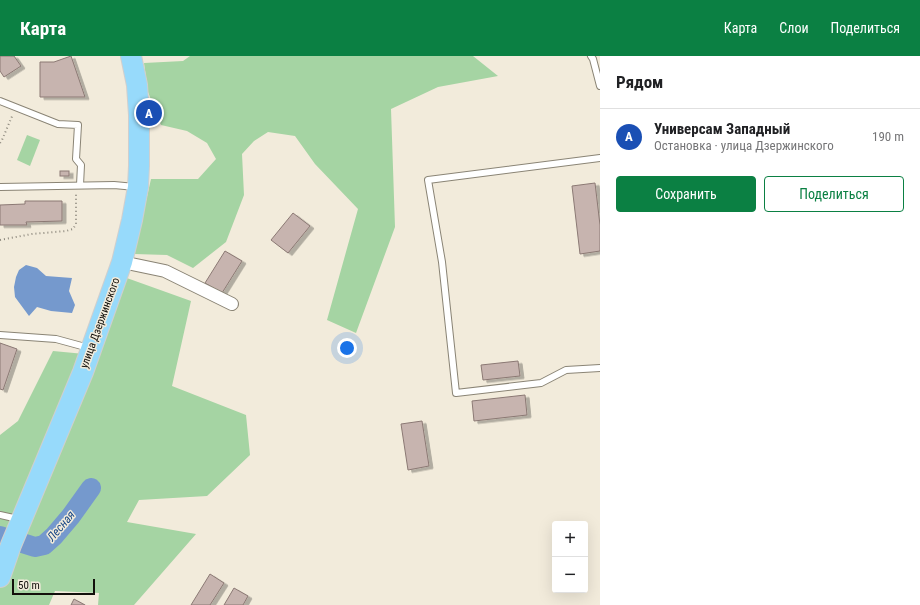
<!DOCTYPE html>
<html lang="ru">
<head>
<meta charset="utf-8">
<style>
	:root { --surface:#fff; --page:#f6f6f6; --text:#202124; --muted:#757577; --line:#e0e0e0; --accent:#0b8043 }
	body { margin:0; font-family:"Roboto Condensed",sans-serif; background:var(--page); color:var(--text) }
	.controls { position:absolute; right:12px; bottom:12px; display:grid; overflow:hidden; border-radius:4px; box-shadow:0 4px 16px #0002 }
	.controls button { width:36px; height:36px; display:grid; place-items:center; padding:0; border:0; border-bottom:1px solid var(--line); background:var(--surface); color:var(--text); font:20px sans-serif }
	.scale { position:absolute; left:12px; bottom:10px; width:83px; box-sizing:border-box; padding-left:4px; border:2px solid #12100b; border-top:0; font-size:11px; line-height:14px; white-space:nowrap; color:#12100b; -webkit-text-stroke:3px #f2ebdb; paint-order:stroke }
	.you { position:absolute; left:347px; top:292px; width:14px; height:14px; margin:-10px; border:3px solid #fff; border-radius:50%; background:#1a73e8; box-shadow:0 0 0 6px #1a73e833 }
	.badge { display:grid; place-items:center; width:26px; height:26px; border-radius:50%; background:var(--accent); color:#fff; font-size:13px; font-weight:700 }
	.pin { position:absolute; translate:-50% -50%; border:2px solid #fff; box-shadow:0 1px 4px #0006 }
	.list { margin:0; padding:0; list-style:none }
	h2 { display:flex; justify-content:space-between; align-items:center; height:52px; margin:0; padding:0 16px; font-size:17px }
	h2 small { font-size:13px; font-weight:400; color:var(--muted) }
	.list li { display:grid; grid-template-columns:26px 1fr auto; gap:12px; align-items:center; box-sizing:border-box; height:56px; padding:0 16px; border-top:1px solid var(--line) }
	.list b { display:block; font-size:15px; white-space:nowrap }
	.list p { margin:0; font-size:13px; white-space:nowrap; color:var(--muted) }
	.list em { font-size:13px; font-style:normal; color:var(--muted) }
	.actions { display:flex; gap:8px; padding:12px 16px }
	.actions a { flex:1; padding:9px 0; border:1px solid var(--accent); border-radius:4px; text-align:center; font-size:14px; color:var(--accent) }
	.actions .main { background:var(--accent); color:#fff }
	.map { position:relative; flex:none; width:600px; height:549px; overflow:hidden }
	header { display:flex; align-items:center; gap:24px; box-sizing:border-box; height:56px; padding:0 20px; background:var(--accent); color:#fff }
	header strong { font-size:19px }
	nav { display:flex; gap:22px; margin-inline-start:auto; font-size:14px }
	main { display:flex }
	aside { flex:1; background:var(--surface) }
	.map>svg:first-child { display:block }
	.green { fill:#a5d4a3 }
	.water { fill:#7599cd }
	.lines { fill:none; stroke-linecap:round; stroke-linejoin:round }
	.river { stroke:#7599cd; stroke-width:20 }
	.building { fill:#c7b4af; stroke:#8b7974; filter:url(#shadow) }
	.lane-casing { stroke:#8a8475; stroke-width:8 }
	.street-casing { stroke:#8a8475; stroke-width:14 }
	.primary-casing { stroke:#d0cfce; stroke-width:22 }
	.path { stroke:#8d887d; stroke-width:2; stroke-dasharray:1 3; stroke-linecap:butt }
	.lane { stroke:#fff; stroke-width:6 }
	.street { stroke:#fff; stroke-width:12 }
	.primary { stroke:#97dafb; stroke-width:20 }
	.labels { text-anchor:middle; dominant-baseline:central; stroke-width:3; stroke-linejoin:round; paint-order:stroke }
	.street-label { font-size:11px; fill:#12100b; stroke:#f2ebdb }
	.water-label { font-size:12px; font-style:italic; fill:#184786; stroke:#f2ebdb }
</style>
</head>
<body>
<header>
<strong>Карта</strong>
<nav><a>Карта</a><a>Слои</a><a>Поделиться</a></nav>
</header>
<main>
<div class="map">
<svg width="600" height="549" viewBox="0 0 600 549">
	<defs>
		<filter id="shadow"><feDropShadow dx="4" dy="2.5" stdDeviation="0" flood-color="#0004"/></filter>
	</defs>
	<rect width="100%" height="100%" fill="#f2ebdb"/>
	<g class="green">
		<polygon points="190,0 473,0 498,20 438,31 391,53 395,171 356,277 327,264 358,153 315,108 295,80 268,76 254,85 242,98 244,139 226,186 193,212 167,199 134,198 151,123 198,123 216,103 207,87 187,75 161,69 148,36 144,7 183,5"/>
		<polygon points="27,79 40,84 30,110 17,104"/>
		<polygon points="124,221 191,245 172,330 246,359 250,399 207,440 139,444 127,466 196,478 134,549 98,549 99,537 55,535 49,549 0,549 0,379 18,365 53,295 95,299"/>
	</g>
	<polygon class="water" points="26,209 37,212 46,220 72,222 69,235 75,249 72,257 51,255 37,251 29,260 15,241 14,231 16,221 19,214"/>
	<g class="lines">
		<polyline class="river" points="0,480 35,491 44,489 54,480 71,460 91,432"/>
	</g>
	<g class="building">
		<polygon points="0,0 14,0 21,10 4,21 0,15"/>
		<polygon points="71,0 85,41 40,41 40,6 54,6"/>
		<rect x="60" y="115" width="9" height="5"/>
		<polygon points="595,127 600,169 600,195 580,198 572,130"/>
		<polygon points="25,145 62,145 62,165 26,166 27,169 0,169 0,149 25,148"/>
		<polygon points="293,157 310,170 288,197 271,184"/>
		<polygon points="225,195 242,205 222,237 205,227"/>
		<polygon points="0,287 17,293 3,334 0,333"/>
		<polygon points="518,305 520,320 483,324 481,309"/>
		<polygon points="525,339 527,359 474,365 472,345"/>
		<polygon points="422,365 429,410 408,414 401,368"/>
		<polygon points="210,518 224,527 210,549 191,549"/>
		<polygon points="234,532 248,540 243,549 224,549"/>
		<polygon points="74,543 85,549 71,549"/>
	</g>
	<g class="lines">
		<defs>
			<g id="lane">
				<polyline points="591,0 593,3 600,30"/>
				<polyline points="0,45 58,68 78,69 76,103 81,109 80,129"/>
				<polyline points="600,102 428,124 442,206 456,337 541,327 566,314 600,312"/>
				<polyline points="0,131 114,129 135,131"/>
				<polyline points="0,279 56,283 89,292"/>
				<polyline points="0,459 18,463"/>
			</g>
			<polyline id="street" points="122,206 165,215 232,248"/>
			<polyline id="primary" points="0,521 11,489 83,316 122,206 132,164 138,131 139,110 139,59 137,29 131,0"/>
		</defs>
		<use href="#lane" class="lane-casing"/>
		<use href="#street" class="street-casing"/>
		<use href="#primary" class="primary-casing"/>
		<g class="path">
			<polyline points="0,87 2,84 13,58"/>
			<polyline points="0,184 32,178 66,175 73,173 76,168 76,137"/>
		</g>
		<use href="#lane" class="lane"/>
		<use href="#street" class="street"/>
		<use href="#primary" class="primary"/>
	</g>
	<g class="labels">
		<g class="street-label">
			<text transform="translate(100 267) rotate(-70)">улица Дзержинского</text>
		</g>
		<g class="water-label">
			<text transform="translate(61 470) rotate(-49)">Лесная</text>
		</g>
	</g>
</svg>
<div class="controls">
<button>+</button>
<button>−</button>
</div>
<div class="scale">50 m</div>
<div class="you"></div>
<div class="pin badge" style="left:149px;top:57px;background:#1a4fb4">A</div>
</div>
<aside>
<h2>Рядом<small></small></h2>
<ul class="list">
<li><span class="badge" style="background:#1a4fb4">A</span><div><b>Универсам Западный</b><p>Остановка · улица Дзержинского</p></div><em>190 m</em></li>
</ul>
<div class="actions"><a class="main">Сохранить</a><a>Поделиться</a></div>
</aside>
</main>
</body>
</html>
